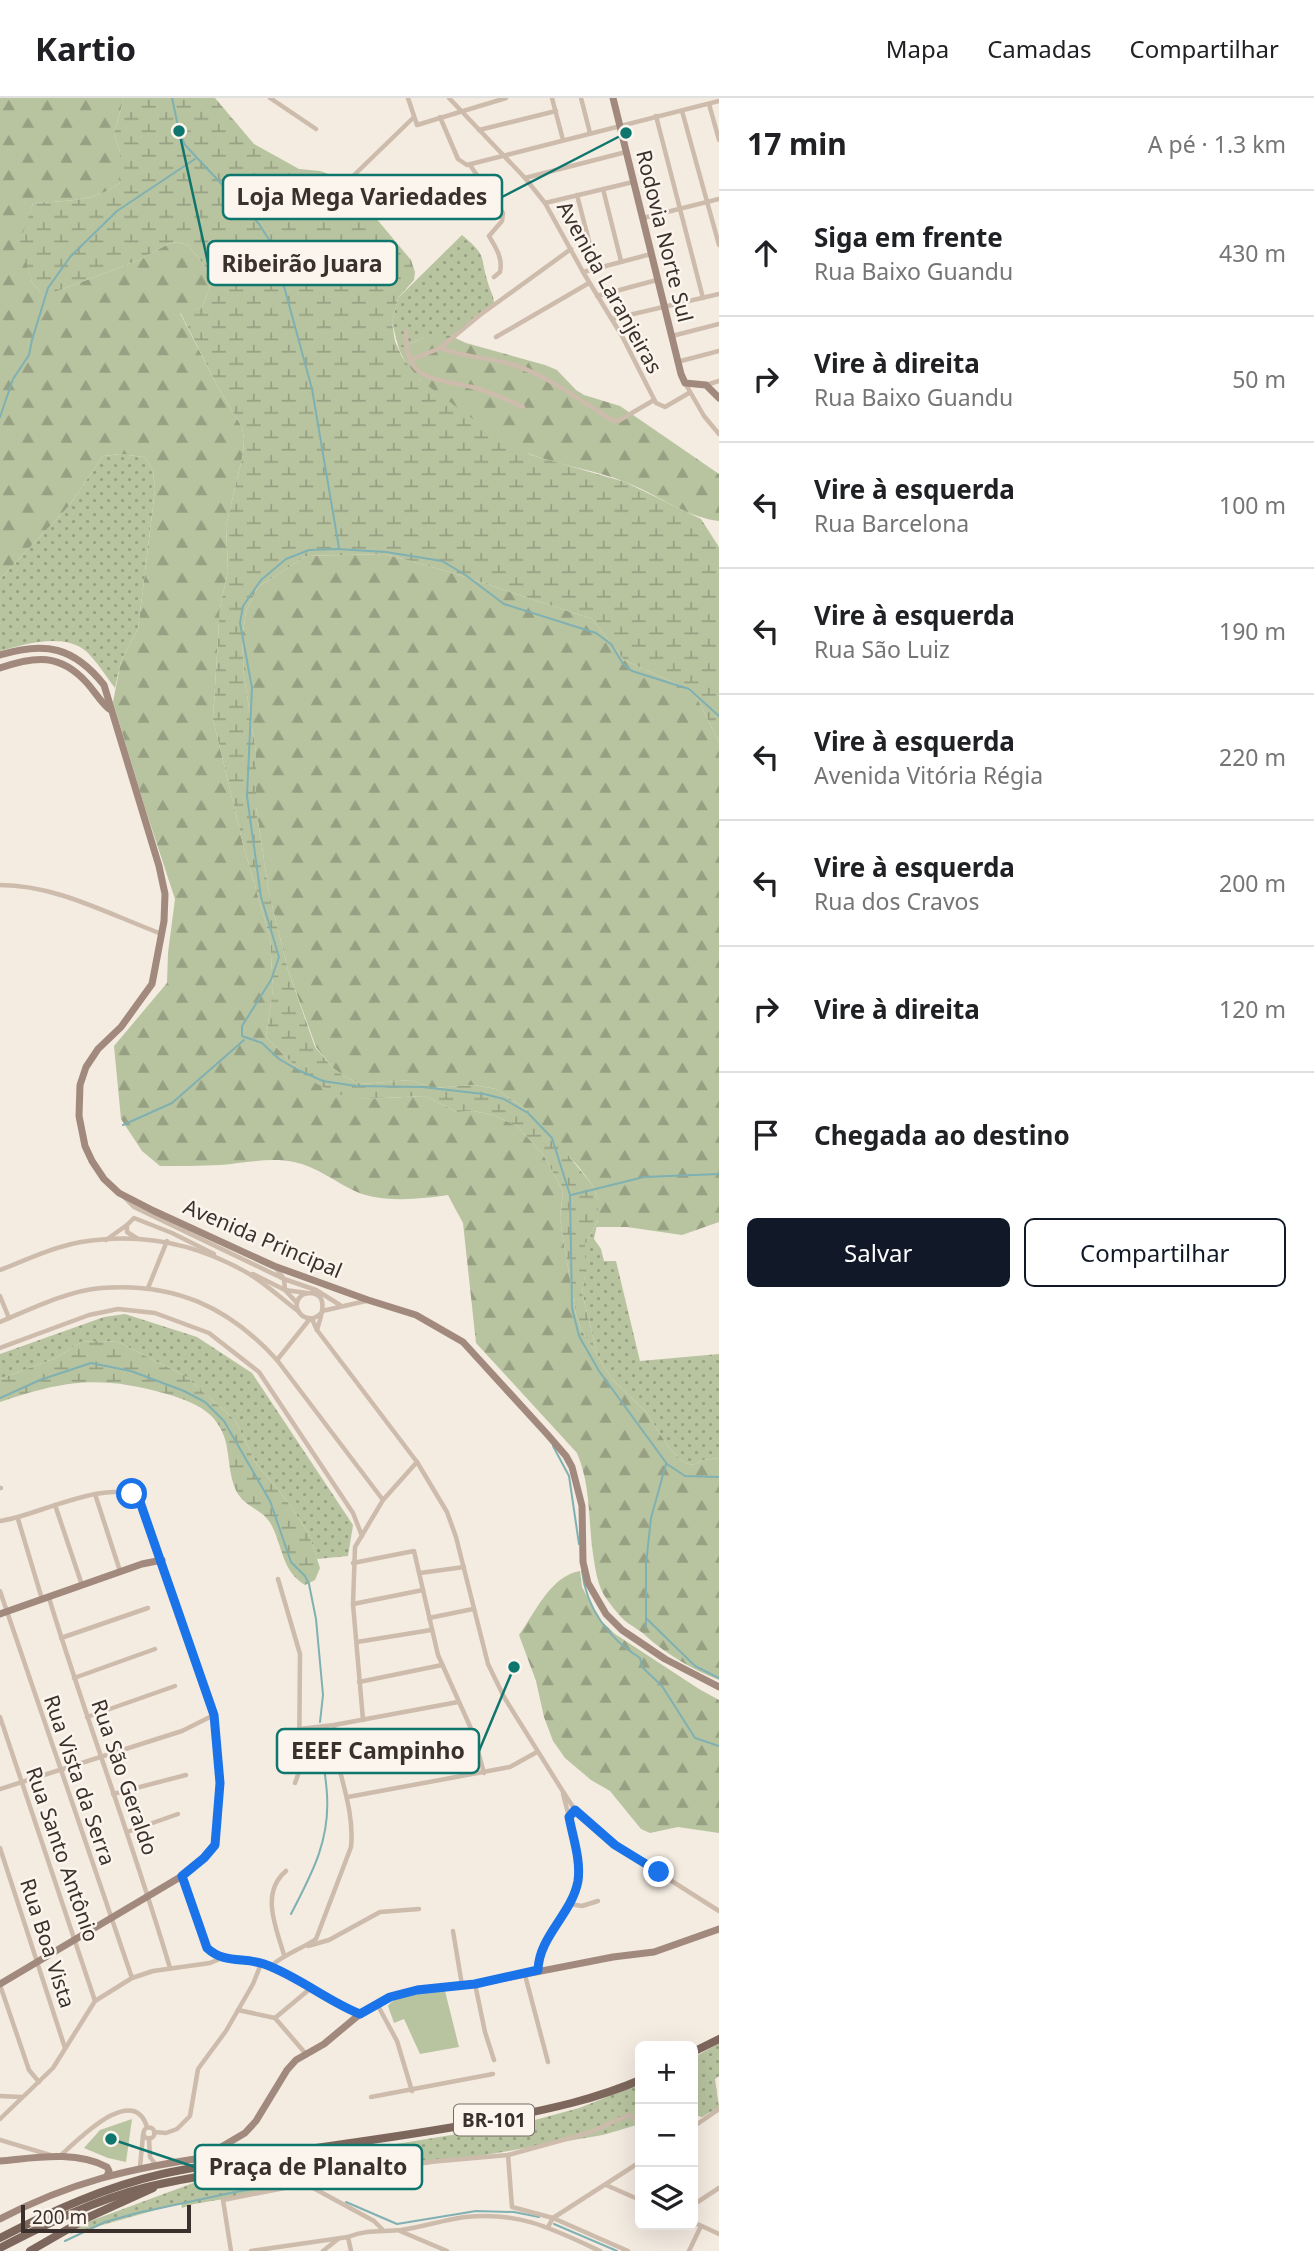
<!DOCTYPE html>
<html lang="pt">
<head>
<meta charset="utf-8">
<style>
	:root { --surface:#fff; --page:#f6f6f6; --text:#202124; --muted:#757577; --line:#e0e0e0; --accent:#111827 }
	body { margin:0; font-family:"Noto Sans",sans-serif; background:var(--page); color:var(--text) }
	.controls { position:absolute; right:21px; bottom:21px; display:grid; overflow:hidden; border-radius:10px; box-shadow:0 7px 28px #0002 }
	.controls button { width:63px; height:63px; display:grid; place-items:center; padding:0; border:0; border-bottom:2px solid var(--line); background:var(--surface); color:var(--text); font:35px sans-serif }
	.scale { position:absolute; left:21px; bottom:18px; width:170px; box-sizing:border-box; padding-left:7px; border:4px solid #3b302b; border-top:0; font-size:19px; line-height:24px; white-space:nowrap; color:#3b302b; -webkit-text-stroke:5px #fbf5ee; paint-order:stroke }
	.stop { position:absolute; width:21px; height:21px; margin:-16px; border:5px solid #1a73e8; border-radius:50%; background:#fff }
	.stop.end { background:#1a73e8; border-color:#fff; box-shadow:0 2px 7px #0008 }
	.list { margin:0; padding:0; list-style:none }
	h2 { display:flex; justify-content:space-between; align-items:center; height:91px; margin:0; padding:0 28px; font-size:30px }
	h2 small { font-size:23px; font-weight:400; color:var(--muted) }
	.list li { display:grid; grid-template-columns:46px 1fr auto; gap:21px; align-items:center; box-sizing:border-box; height:126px; padding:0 28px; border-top:2px solid var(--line) }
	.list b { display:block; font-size:26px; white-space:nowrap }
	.list p { margin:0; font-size:23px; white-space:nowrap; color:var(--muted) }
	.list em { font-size:23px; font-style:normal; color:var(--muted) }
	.actions { display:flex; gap:14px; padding:21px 28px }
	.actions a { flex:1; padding:16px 0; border:2px solid var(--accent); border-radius:10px; text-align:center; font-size:24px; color:var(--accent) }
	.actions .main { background:var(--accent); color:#fff }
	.icon { flex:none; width:38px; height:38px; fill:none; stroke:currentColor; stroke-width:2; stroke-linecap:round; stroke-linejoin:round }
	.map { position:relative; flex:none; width:719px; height:2153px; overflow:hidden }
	header { display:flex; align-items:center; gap:42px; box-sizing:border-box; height:98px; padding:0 35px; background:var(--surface); border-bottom:2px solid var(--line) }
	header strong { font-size:33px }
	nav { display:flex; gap:38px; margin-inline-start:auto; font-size:24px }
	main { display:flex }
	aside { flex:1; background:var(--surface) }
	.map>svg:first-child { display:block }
	.grass { fill:url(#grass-dots) }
	.forest { fill:url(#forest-firs) }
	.wetland { fill:url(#wetland-marsh) }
	.park { fill:#b8c4a0 }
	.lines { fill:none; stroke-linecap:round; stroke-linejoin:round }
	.stream { stroke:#7fb0b2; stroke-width:2 }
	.street { stroke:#cdbbac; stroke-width:4.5 }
	.secondary { stroke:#a18a7d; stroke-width:7 }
	.primary { stroke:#7d675c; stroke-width:8 }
	.route { stroke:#1a73e8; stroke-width:9 }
	.labels { text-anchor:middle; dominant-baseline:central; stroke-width:5; stroke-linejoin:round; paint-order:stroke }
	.shield { fill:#fbf5ee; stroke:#756b66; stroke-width:2 }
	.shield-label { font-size:19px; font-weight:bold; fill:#3b302b }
	.street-label { font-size:21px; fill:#3b302b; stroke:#fbf5ee }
	.leader { fill:none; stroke:#0f766e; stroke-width:2.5 }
	.callout-dot { fill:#0f766e; stroke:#fbf5ee; stroke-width:2.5 }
	.callout { fill:#fbf5ee; stroke:#0f766e; stroke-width:2.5 }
	.callout-label { font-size:23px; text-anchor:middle; font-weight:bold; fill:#3b302b }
</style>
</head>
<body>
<header>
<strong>Kartio</strong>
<nav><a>Mapa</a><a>Camadas</a><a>Compartilhar</a></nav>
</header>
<main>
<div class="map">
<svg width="719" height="2153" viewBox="0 0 719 2153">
	<defs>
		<pattern id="grass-dots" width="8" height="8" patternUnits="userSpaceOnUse" patternTransform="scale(1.75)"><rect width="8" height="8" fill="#b8c4a0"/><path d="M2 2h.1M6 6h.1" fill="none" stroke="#97a083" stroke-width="1.8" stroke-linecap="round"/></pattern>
		<pattern id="forest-firs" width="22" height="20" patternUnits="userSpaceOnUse" patternTransform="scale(1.75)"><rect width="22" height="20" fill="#b8c4a0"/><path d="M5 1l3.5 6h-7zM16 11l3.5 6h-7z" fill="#97a083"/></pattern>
		<pattern id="wetland-marsh" width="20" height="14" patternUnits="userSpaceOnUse" patternTransform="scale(1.75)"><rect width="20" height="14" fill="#b8c4a0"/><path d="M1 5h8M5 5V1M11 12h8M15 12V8" fill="none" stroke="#97a083"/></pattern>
	</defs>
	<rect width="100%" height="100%" fill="#f4ebe1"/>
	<g class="grass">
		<path d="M462,137C488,159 479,156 488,185C490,193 494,197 494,206L476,222L451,238L423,240L399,251L392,225L398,200Z"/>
		<path d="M121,356L144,359L153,372L155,392L138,531L121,563L115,590C106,578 97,564 87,554C65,534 25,546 0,553V481L68,409L103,358Z"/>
		<polygon points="598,1122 594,1141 601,1151 604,1163 616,1163 640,1263 719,1256 719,1360 703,1362 693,1367 685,1365 677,1358 669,1350 647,1315 611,1280 598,1259 582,1194 585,1177 585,1147"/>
		<polygon points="125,1216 197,1239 252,1275 353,1427 348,1458 317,1461 309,1436 285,1400 257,1367 235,1322 185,1278 118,1244 97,1243 81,1244 56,1260 0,1281 0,1256 104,1219"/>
		<polygon points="719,1945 719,1978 715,1981 719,2009 702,2019 693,2017 693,1960"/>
		<polygon points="640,1986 640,2026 603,2037 194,2106 182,2110 181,2105 70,2136 69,2131 223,2074 520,2026 579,2010"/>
	</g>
	<g class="forest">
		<path d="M0,0H124L114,35L120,55V85C95,104 63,103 33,105L21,144L32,184L40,194H55L139,162L170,145L178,144L188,147L204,167L212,182L202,210L180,215L219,291L242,329L244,341L243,356L226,428L228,473L220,509L213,621L243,746L270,840L273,891L266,939L302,975L363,1001L425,998L457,1014L473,1013L493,1017L517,1028L543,1056L563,1093L560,1120L562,1134L576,1217L582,1233L611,1280L647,1315L669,1350L677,1358L685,1365L693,1367L703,1362L719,1360V1582C692,1571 667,1557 646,1538C640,1532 631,1528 624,1522C617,1515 609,1505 604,1497C597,1485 595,1469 593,1456C588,1421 591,1388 577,1355L476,1245L463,1125L448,1097C423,1101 381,1105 357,1094C336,1085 318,1069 294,1064C269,1059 245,1065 220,1067C200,1068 180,1068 160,1068L142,1053L121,1021L114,948L167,885L168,855L175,801L145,710L113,604L121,563L138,531L155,392L153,372L144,359L121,356L103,358L68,409L0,481Z"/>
		<path d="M438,237L451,238L466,245L545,267L557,272L576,292L584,297L620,308L719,376V423C685,419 657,396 625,384C595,372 562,368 532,357C503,346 442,303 420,282C411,273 404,263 399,251L423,240Z"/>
		<polygon points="385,456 453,475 592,521 624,562 683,589 696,598 719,644 719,1124 682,1137 627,1129 596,1129 598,1122 598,1102 593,1088 578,1068 526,1011 496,991 474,987 433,990 411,982 361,986 345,979 333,970 316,949 288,872 269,795 256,709 256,654 244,578 242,541 246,513 258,489 306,458"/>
		<path d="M580,1473L582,1489L599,1521L615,1536L699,1591L719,1602V1735L678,1729L650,1735L641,1731L610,1693L591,1682L565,1660L553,1643L544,1619L536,1583L519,1537C535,1515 550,1478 580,1473Z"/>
	</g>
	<g class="wetland">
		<path d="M124,0H215L254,46L299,71L320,73L337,79L349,88L411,162L415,174L414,182L398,200L392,225L395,243L402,259L420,282L488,332L531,357L625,384L701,421L719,449V644L696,598L683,589L624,562L592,521L453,475L385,456L306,458L258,489L246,513L242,541L244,578L256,654V709L269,795L288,872L315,949L333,970L345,979L361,986L411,982L433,990L474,987L496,991L526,1011L548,1032L593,1088L598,1102V1122L585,1147V1178L582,1194L598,1259L582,1233L576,1217L562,1134L560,1120L563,1093L543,1056L517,1028L493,1017L473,1013L457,1014L425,998L363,1001L338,996L317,986L302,975L266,939L273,891L270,840L243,746L213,621L220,509L228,473L226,428L243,356L244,341L242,329L219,291L180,214L202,210L212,182L204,167L188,147L178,144L170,145L139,162L55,194H40L32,184L20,144L33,105C63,103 95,104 120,85V55L114,35Z"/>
		<path d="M97,1243L118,1244L185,1278L235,1322L257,1367L285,1400L309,1436L320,1470L315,1482L305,1487C282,1473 283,1450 272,1428C264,1412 247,1410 238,1396C225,1374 233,1346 217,1325C207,1309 184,1301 167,1296C100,1277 65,1282 0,1304V1281L56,1260L81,1244Z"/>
	</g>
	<g class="park">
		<path d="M445,1893L459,1949L420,1956L404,1921L394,1925L388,1908C398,1893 428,1895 445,1893Z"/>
		<polygon points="132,2021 126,2064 108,2060 84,2050 100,2032"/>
	</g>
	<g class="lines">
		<g class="stream">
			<polyline points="172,0 179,33 185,47 259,126 273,148 312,291 339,450"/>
			<polyline points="0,319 13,281 29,257 32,242 48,190 70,159 117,113 195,61"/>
			<polyline points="719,618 689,591 632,573 623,566 611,546 596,535 504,506 464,476 442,463 386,454 337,451 309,452 286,461 261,482 243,508 240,525 252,590 247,698 261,799 279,859 271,882 242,928 242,938 262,945 279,961 298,972 323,983 356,988 422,989 484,996 504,1001 528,1015 552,1040 570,1097 572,1210 579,1238 599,1273 667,1366 685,1378 719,1379"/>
			<polyline points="123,1027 172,1005 244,942"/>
			<polyline points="571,1097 644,1079 719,1076"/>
			<polyline points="0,1300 40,1282 91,1265 131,1273 184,1293 205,1304 224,1323 270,1403 291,1464 305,1478 309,1486 316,1521 323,1597 320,1624"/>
			<polyline points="553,1348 569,1378 579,1446"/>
			<path d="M582,1473C586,1510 609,1541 640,1560L642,1569L662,1588L695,1640L719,1648"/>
			<polyline points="647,1521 695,1568 719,1580"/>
			<polyline points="646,1529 646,1466 651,1420 666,1366"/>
			<path d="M291,1816C311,1777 330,1744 327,1697C326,1676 321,1654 319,1632"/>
			<polyline points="346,2104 397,2126 476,2113 514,2114 539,2119"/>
			<polyline points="554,2126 617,2153"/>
			<polyline points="65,2143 105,2124 137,2115 235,2094 304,2083"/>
		</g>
		<g class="street">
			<polyline points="270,0 316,31"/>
			<polyline points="408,0 417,27 506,0"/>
			<polyline points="449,0 525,80 545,105 583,174 622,238 656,305 665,309 689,295"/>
			<polyline points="552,0 563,42"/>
			<polyline points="581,0 590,35"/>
			<polyline points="709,6 719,42"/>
			<polyline points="682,13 719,147"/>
			<polyline points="656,18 703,200"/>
			<polyline points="440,19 458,61 467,67 719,3"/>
			<polyline points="479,32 556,13"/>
			<path d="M470,67L503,115L502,123L489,138C496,150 503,160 500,174L494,179"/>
			<polyline points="525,80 626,54"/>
			<polyline points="349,82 413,20"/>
			<polyline points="603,91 621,163"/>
			<polyline points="577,97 596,170"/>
			<polyline points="545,105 633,84"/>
			<polyline points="643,120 719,101"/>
			<polyline points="583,174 651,156"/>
			<polyline points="597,198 657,182"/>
			<polyline points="612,221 719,196"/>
			<path d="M406,233C404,284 435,280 472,289C490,294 506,301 523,309"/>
			<polyline points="672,238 719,226"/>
			<polyline points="496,239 589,185"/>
			<path d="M440,250C465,260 489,259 514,267C551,279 581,304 614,323L620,322L654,302"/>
			<polyline points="411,262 440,250 480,217 571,151"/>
			<polyline points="677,264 719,253"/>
			<polyline points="685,285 704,318 719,336"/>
			<polyline points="706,287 719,283"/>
			<path d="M0,787C57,787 110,817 162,836"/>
			<polyline points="125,1100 134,1109 284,1181 316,1192 340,1207"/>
			<polyline points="127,1127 127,1134 138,1141"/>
			<polyline points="106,1142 127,1127 134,1120 172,1135 214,1156"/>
			<polyline points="275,1169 284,1181 285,1192 297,1205"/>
			<path d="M0,1172C26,1162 53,1149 81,1144C141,1134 199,1146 251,1177C267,1187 282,1201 298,1213"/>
			<polyline points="253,1176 285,1192 307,1195"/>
			<polyline points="148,1190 167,1143"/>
			<polyline points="0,1198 9,1220"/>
			<polyline points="322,1213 366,1203"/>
			<path d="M312,1221L317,1232C320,1221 330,1198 312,1195C308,1195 304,1195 301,1198C288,1210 307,1229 320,1216"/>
			<path d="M0,1224C31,1211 67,1193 101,1190C174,1184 229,1209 277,1262L383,1402"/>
			<polyline points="317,1232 417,1364 447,1414 456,1439 488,1566 504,1599 562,1692 575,1712 615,1747 719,1813"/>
			<polyline points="0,1250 89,1217 118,1211 155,1215 209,1235 259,1274 353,1415 362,1438"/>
			<polyline points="277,1262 309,1222"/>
			<polyline points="0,1390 1,1390"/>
			<polyline points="95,1396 120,1473"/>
			<polyline points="55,1407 82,1487"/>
			<polyline points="18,1421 42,1501"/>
			<path d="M0,1423C35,1419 109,1378 139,1401L214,1617L220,1685L215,1747L204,1760L182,1778"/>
			<polyline points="353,1465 414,1453 438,1557 473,1635 484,1675"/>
			<polyline points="420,1475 464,1469"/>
			<polyline points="278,1481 300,1556 299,1674 295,1685"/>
			<polyline points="0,1493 132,1880"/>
			<path d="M49,1500C87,1624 133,1745 170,1870"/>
			<polyline points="353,1506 423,1492"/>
			<polyline points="429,1520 473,1511"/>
			<polyline points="61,1540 148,1510"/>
			<polyline points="357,1544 431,1532"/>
			<polyline points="74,1580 155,1551"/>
			<polyline points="359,1584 442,1567"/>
			<polyline points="0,1619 95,1903"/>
			<polyline points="87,1619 175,1588"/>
			<polyline points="363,1622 353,1506 355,1449 383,1402 417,1364"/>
			<polyline points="299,1631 334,1627 458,1604"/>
			<polyline points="0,1691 182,1633 214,1617"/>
			<polyline points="113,1696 186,1677"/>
			<polyline points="348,1699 510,1669 537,1654"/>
			<polyline points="127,1734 178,1716"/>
			<polyline points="0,1750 65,1950"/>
			<polyline points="570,1806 582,1808 598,1803"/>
			<polyline points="453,1833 462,1887"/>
			<polyline points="308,1848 329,1842 380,1814 419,1811"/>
			<path d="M284,1857C276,1829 260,1795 286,1773"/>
			<path d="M271,1868C286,1855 300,1852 316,1841L351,1749C354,1718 344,1691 337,1661C335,1650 335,1638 334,1627"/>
			<path d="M538,1872C539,1849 555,1833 566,1813C589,1776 573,1735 563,1696"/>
			<polyline points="525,1877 548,1964"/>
			<polyline points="475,1886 485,1934 494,1962"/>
			<polyline points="0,1887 29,1972 39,1984"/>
			<polyline points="377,1906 397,1943 412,1993"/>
			<polyline points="238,1912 275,1920 306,1956"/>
			<polyline points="275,1920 311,1890"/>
			<polyline points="0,1998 21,1999"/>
			<polyline points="371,1999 493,1976"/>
			<polyline points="0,2021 53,1970 95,1903 132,1880 153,1873 210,1865 222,1860"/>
			<polyline points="693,2029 719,2011"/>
			<circle cx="149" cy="2035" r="5.5"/>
			<polyline points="154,2034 166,2035 177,2031 190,2018 198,1971 226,1933 253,1886 261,1866"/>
			<polyline points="149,2040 150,2059 156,2067"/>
			<polyline points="0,2042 50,2057"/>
			<polyline points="508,2057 512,2109 553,2120 628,2153"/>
			<path d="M60,2058C77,2043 133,1984 147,2029"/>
			<polyline points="140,2069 143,2037"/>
			<polyline points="304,2085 374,2123 382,2131"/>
			<polyline points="606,2087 640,2102"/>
			<polyline points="693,2107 719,2090"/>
			<polyline points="693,2124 719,2136"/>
			<polyline points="548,2129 553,2120 640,2064"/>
			<polyline points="400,2133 447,2153"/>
			<polyline points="348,2139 351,2153"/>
			<polyline points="231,2153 223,2102 407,2066 508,2057 588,2035 629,2017 633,2019 640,2031"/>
			<path d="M251,2153L348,2139C368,2131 381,2134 401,2132C422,2129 443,2122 465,2119C519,2113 553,2131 600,2153"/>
			<polyline points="323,2153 338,2141"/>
			<polyline points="689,2153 701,2128"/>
		</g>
		<g class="secondary">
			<polyline points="613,0 681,276 685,285 706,287 719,300"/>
			<path d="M0,557C45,543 74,549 104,587L159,768L165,796L164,823L152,886L121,929L98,951L86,969L80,987L79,1018L85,1048L92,1063L104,1081L119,1095L154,1113L274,1168L368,1202L416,1217L463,1244L547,1336L566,1358L572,1369L582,1408L583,1464L588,1485L606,1516L622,1532L665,1561L719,1589"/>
			<path d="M0,570C35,558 60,555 87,585C95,594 100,603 109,611"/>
			<polyline points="0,1516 142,1466 162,1462"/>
			<path d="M0,1886L182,1778L207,1850C224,1866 244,1859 264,1866C298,1878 327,1903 360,1916"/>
			<path d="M0,2063C34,2060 75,2052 107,2069L109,2073L107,2078"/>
			<path d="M0,2121C70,2084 131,2070 209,2059L211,2055L245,2035L256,2023L287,1972L296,1962L324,1946L360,1916L390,1899L417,1892L475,1886L613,1859L654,1854L719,1831"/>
		</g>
		<g class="primary">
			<polyline points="693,1954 719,1941"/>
			<polyline points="209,2059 280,2051"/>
			<path d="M0,2140C52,2113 105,2089 162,2076C275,2052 390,2043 503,2020C550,2011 596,2001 640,1982"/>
			<path d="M0,2150C48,2125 95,2102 147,2089C208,2074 271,2071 330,2052"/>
			<polyline points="30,2153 89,2119 153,2090"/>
		</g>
	</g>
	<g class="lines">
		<path class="route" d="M132,1396L139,1401L214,1617L220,1685L215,1747L204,1760L182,1778L207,1850C224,1866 244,1859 264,1866C298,1878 327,1903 360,1916L390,1899L417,1892L475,1886L538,1872C539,1838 572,1816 578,1783C581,1762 573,1740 569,1719L575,1712L615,1747L659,1774"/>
	</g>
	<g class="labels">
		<rect class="shield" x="454" y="2006.5" width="80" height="31" rx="5"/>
		<g class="shield-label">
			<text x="494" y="2022">BR-101</text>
		</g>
		<g class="street-label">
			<text transform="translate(665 138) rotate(76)">Rodovia Norte Sul</text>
			<text transform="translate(610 189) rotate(61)">Avenida Laranjeiras</text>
			<text transform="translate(263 1140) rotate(23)">Avenida Principal</text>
			<text transform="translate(125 1679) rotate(71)">Rua São Geraldo</text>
			<text transform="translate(80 1682) rotate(71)">Rua Vista da Serra</text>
			<text transform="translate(63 1756) rotate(71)">Rua Santo Antônio</text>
			<text transform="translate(48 1845) rotate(72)">Rua Boa Vista</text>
		</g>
	</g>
	<path class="leader" d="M626 35L502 99M179 33L208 165M514 1569L479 1653M111 2041L195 2069"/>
	<g class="callout-dot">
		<circle cx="626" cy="35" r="7"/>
		<circle cx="179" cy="33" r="7"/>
		<circle cx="514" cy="1569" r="7"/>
		<circle cx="111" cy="2041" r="7"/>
	</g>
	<g class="callout">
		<rect x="223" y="77" width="279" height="44" rx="7"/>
		<rect x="208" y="143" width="189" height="44" rx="7"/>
		<rect x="277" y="1631" width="202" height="44" rx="7"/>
		<rect x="195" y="2047" width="227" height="44" rx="7"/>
	</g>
	<g class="callout-label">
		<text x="362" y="107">Loja Mega Variedades</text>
		<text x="302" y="174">Ribeirão Juara</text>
		<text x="378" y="1661">EEEF Campinho</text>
		<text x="308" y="2077">Praça de Planalto</text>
	</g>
</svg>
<div class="controls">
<button>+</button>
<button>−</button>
<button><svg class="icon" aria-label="layers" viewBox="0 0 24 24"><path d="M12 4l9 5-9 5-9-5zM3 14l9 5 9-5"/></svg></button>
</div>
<div class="scale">200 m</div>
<div class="stop" style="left:132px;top:1396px"></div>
<div class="stop end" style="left:659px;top:1774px"></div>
</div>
<aside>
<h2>17 min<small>A pé · 1.3 km</small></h2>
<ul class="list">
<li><svg class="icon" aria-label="ahead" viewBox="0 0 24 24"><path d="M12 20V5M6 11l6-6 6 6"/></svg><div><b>Siga em frente</b><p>Rua Baixo Guandu</p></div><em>430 m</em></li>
<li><svg class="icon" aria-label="right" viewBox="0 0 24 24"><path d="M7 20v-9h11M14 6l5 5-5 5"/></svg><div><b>Vire à direita</b><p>Rua Baixo Guandu</p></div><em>50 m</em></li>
<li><svg class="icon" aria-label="left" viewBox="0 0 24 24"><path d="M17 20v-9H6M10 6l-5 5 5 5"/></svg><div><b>Vire à esquerda</b><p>Rua Barcelona</p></div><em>100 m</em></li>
<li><svg class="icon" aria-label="left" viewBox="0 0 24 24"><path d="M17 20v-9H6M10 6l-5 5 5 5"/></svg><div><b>Vire à esquerda</b><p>Rua São Luiz</p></div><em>190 m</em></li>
<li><svg class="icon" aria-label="left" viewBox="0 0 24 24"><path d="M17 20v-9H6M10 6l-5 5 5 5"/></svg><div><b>Vire à esquerda</b><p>Avenida Vitória Régia</p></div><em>220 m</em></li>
<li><svg class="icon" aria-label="left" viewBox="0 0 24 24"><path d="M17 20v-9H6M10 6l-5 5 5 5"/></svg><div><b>Vire à esquerda</b><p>Rua dos Cravos</p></div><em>200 m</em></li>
<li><svg class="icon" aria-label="right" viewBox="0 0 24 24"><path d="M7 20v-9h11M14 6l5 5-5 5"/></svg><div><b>Vire à direita</b></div><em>120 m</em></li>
<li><svg class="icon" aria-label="arrive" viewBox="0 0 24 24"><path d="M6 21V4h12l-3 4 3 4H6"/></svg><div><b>Chegada ao destino</b></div></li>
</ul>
<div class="actions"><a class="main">Salvar</a><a>Compartilhar</a></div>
</aside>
</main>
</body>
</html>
